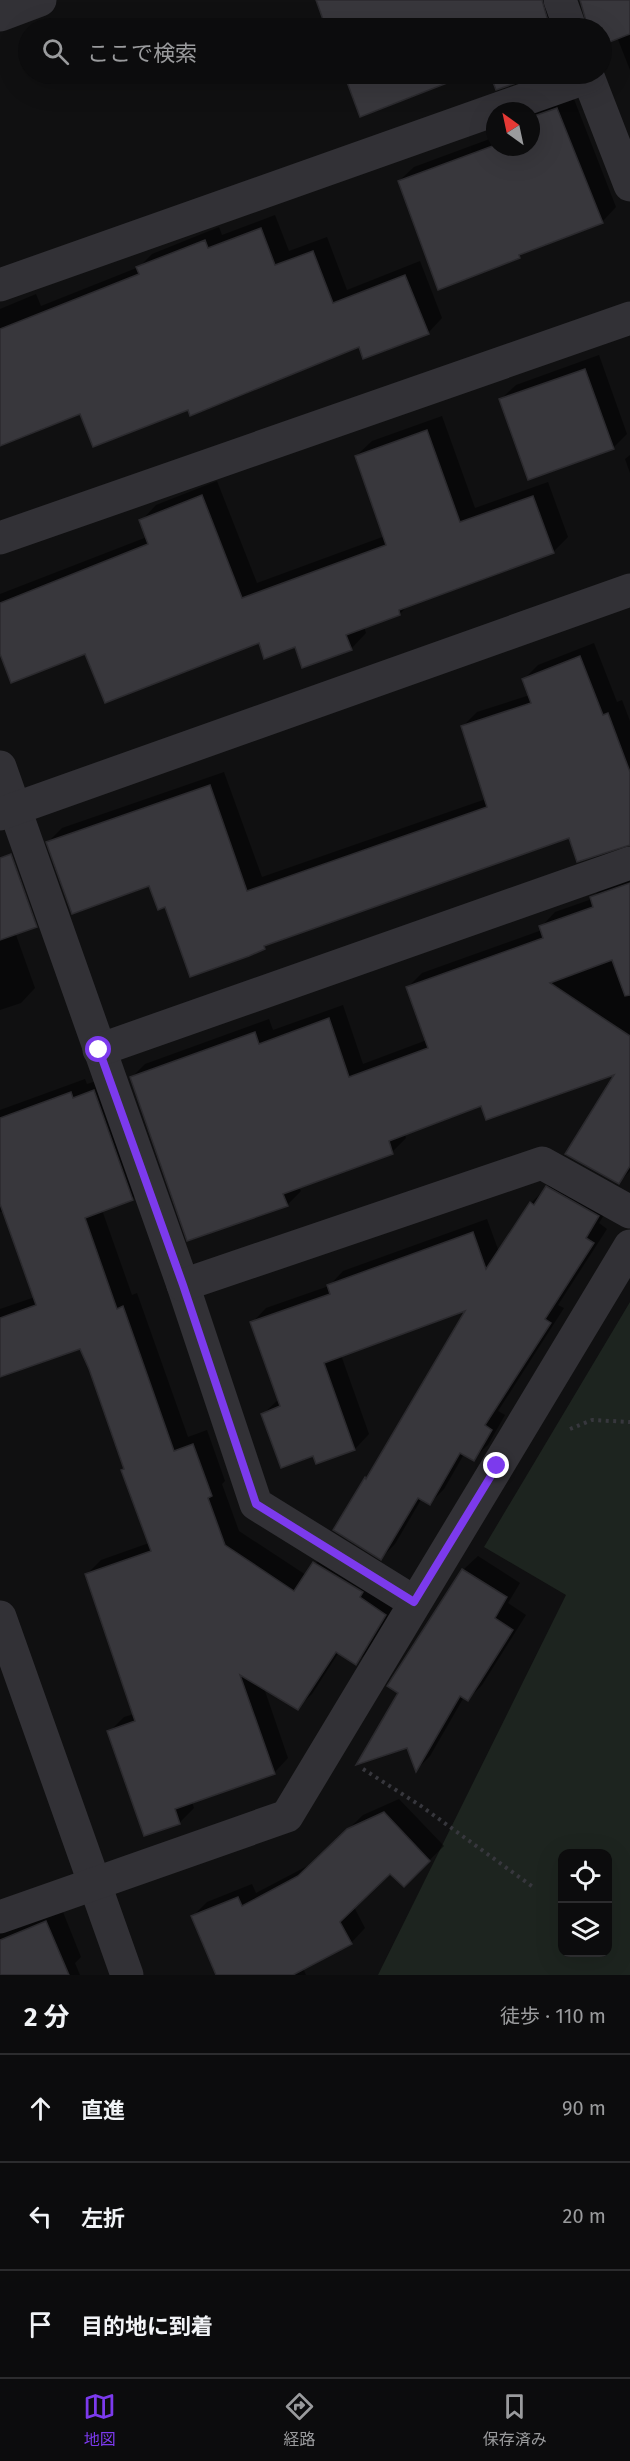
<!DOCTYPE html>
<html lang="ja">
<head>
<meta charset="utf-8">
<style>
	:root { --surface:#0c0c0d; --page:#1a1a1b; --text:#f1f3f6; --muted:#9a9b9d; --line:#2c2c2e; --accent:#7c3aed }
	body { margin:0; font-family:"Fira Sans","Noto Sans JP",sans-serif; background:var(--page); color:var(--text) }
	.controls { position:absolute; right:18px; bottom:18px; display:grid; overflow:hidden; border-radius:12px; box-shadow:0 6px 24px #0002 }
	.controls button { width:54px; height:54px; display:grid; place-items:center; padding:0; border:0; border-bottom:2px solid var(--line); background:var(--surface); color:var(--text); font:30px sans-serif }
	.compass { position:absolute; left:486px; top:102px; width:54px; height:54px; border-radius:50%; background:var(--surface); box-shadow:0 6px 24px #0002; rotate:327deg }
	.stop { position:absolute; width:18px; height:18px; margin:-14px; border:4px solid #7c3aed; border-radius:50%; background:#fff }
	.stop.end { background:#7c3aed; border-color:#fff; box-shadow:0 2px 6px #0008 }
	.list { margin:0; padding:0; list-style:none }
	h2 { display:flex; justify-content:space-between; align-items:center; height:78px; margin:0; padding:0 24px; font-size:26px }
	h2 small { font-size:20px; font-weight:400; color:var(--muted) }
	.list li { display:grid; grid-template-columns:39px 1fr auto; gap:18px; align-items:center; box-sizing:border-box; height:108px; padding:0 24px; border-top:2px solid var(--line) }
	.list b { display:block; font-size:22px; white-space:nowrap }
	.list em { font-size:20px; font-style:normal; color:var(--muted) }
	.icon { flex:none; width:33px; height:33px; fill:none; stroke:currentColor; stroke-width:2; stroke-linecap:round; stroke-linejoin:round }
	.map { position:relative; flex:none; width:630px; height:1975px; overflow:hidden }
	.search { position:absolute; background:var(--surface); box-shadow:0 6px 24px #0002; left:18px; right:18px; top:18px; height:66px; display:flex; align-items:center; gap:15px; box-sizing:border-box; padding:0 21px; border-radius:33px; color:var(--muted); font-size:22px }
	.sheet { height:402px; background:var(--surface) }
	nav { display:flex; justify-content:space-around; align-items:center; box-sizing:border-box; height:84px; border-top:2px solid var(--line); background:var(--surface); font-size:16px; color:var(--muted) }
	nav a { display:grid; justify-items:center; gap:3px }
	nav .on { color:var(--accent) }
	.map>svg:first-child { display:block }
	.green { fill:#1d241f; fill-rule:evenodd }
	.shadow { fill:#0007 }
	.building { fill:#38373c; stroke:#2b2a2e; stroke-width:1.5 }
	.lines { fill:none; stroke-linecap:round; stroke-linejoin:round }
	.path { stroke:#37373d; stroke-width:4; stroke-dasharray:3 4.5; stroke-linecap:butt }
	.minor { stroke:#323136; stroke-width:33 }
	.route { stroke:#7c3aed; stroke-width:8 }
</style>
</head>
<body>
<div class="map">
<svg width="630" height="1975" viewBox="0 0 630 1975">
	<rect width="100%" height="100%" fill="#101011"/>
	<path class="green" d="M630,1302V1975H378L566,1595L484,1547ZM562,1854H608V1952H562Z"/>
	<g class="shadow">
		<polygon points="316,0 559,0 572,28 327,28"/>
		<polygon points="582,0 630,0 630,70 617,37 602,43 602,28 590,28"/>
		<polygon points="345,74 466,74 361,115"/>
		<polygon points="491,74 537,74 497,88"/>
		<polygon points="572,94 616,207 602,222 526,250 519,257 399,181 414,167 495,137 495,147 531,147 531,111"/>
		<polygon points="275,215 289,251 327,237 347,290 420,261 442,318 428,333 359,345 188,408 81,412 0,444 0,309 36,294 41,306 139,267 152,254 219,227 222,235"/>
		<polygon points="599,355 627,434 613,448 501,399 516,385"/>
		<polygon points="442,416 475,508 548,482 568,537 553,552 409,604 400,614 364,627 366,633 351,649 260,641 86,652 0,650 0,594 147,537 141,521 156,505 217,481 257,583 385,536 356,456 372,441"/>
		<polygon points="630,455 630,473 625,459"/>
		<polygon points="594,643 617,702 622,700 630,721 630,843 569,836 269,943 264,947 166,905 150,884 48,842 62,828 224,772 262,877 486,799 463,726 477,712 530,695 524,679 538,665"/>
		<polygon points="630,875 630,1171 619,1182 617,1072 481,1104 405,1134 406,1138 392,1152 299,1187 301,1191 287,1205 131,1078 145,1064 269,1019 273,1030 343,1005 363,1064 427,1040 408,987 422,973 542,930 541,927 555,912 592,899 605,883"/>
		<polygon points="0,910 11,921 35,988 21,1003 0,1010"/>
		<polygon points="109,1077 147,1185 132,1199 102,1210 132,1295 137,1293 188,1437 207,1430 225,1481 222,1484 239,1531 306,1575 329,1548 399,1600 370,1649 356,1663 339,1652 312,1694 297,1708 264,1688 288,1758 274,1773 192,1802 194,1808 179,1823 109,1732 124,1717 134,1714 86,1575 101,1560 149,1543 90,1368 81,1347 0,1376 0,1309 35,1297 4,1211 0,1212 0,1110 85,1079 87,1084"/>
		<polygon points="561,1173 612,1202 599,1223 607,1229 558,1305 564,1308 498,1411 505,1415 488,1445 473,1459 464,1454 444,1489 430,1503 422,1498 395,1544 381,1558 335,1529 372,1472 469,1309 341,1355 369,1434 355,1449 317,1462 314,1454 263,1414 279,1399 252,1323 266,1308 329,1286 343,1271 487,1219 499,1252 531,1203"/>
		<polygon points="478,1556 520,1583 508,1603 526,1615 482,1685 468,1699 464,1697 430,1756 417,1769 400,1692 463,1570"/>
		<polygon points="399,1799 444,1846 404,1885 390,1872 354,1907 365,1928 351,1943 303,1968 306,1975 218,1975 193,1916 207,1902 252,1884 256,1893 315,1862 363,1815"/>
		<polygon points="61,1907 81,1957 75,1963 80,1975 0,1975 0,1933"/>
	</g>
	<g class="building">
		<polygon points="316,0 542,0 550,28 326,28"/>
		<polygon points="580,0 630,0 630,34 602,45 602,28 588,28"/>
		<polygon points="344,74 470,74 360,117"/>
		<polygon points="490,74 542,74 496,90"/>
		<polygon points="557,108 603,223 519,255 520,258 438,290 398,181 495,145 495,147 531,147 531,117"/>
		<polygon points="261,228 275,265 313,251 333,303 405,275 429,334 363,359 359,347 190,416 188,410 93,447 80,414 0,446 0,329 139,274 136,267 205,240 208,248"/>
		<polygon points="585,369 614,449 528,480 499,399"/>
		<polygon points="427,430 460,522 533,496 554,553 399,610 400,615 346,635 352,650 302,668 295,647 264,659 259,643 105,703 85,654 11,683 0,654 0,603 148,544 139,520 202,495 242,598 386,545 355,456"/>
		<polygon points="580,656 603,715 608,713 630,772 630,845 577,862 569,838 264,946 265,949 249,956 190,977 165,907 158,910 149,886 72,914 46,842 210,785 247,891 487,807 461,726 531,703 522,679"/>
		<polygon points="11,854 37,927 0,940 0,858"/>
		<polygon points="630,883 630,995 625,996 612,960 550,983 630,1036 630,1166 619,1184 565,1154 614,1075 486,1120 481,1106 389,1141 393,1154 283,1194 288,1206 187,1241 130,1077 255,1032 259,1044 329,1018 349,1077 428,1048 406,987 543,938 539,926 593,907 590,897"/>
		<polygon points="94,1090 133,1200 85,1218 117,1309 123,1306 174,1451 193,1444 212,1496 208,1498 225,1545 294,1591 313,1562 363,1592 360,1597 386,1615 356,1665 336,1652 298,1710 240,1675 275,1774 175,1809 180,1824 144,1836 107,1731 135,1721 85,1574 151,1551 121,1470 124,1469 89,1369 80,1349 0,1377 0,1318 36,1305 0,1204 0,1118 71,1092 73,1098"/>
		<polygon points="546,1186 599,1216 586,1238 594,1243 545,1319 551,1323 485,1425 492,1430 474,1461 460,1453 430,1505 418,1498 381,1560 333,1530 365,1477 366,1479 465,1311 324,1363 355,1450 316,1464 313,1456 281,1468 261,1414 280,1406 250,1322 330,1294 327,1285 473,1232 486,1269 530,1202 534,1205"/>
		<polygon points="462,1569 507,1597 495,1618 513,1630 468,1701 460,1696 416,1772 407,1748 356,1765 398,1693 387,1686"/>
		<polygon points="384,1812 430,1861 404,1887 390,1874 340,1922 352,1944 293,1975 216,1975 191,1916 238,1897 242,1906 298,1876 347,1829"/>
		<polygon points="46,1921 69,1975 0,1975 0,1940"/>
	</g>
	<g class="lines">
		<g class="path">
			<polyline points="570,1429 592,1420 630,1422"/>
			<polyline points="363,1769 421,1806 533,1887"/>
		</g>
		<g class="minor">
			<polyline points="560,0 570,28"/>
			<polyline points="0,15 40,0"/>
			<polyline points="587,74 630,185"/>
			<polyline points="0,285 588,77"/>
			<polyline points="0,538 630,318"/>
			<polyline points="0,767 183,1285 256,1504 414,1602"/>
			<polyline points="0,814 630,590"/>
			<polyline points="99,1050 630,863"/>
			<polyline points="183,1285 542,1163 630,1212"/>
			<polyline points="0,1617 127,1975"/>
			<polyline points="0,1917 287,1816 630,1246"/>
		</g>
	</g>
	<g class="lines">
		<polyline class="route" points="99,1050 183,1285 256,1504 414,1602 497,1466"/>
	</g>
</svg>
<div class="controls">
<button><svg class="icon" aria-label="locate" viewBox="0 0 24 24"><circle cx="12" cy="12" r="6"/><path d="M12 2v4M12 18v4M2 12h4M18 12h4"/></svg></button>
<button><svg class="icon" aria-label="layers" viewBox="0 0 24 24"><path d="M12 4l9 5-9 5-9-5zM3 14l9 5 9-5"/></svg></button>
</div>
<svg class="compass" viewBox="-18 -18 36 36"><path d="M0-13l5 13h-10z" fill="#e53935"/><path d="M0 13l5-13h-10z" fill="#9a9b9d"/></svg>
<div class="stop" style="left:99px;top:1050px"></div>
<div class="stop end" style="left:497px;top:1466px"></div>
<div class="search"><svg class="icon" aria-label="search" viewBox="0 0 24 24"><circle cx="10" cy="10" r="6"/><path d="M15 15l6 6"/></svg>ここで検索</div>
</div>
<section class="sheet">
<h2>2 分<small>徒歩 · 110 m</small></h2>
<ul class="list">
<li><svg class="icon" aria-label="ahead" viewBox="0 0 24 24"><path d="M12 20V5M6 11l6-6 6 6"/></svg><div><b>直進</b></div><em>90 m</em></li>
<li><svg class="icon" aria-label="left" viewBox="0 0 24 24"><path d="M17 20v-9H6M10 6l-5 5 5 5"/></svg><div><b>左折</b></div><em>20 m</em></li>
<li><svg class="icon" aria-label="arrive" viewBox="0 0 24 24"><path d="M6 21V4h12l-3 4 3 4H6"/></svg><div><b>目的地に到着</b></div></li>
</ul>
</section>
<nav>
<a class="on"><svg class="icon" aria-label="map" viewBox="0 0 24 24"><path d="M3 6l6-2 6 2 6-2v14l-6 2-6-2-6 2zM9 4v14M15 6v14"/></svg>地図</a>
<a><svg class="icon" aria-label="directions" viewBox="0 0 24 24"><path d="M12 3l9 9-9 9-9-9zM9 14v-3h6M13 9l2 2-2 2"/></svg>経路</a>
<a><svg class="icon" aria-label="saved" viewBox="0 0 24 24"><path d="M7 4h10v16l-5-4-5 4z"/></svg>保存済み</a>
</nav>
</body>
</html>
